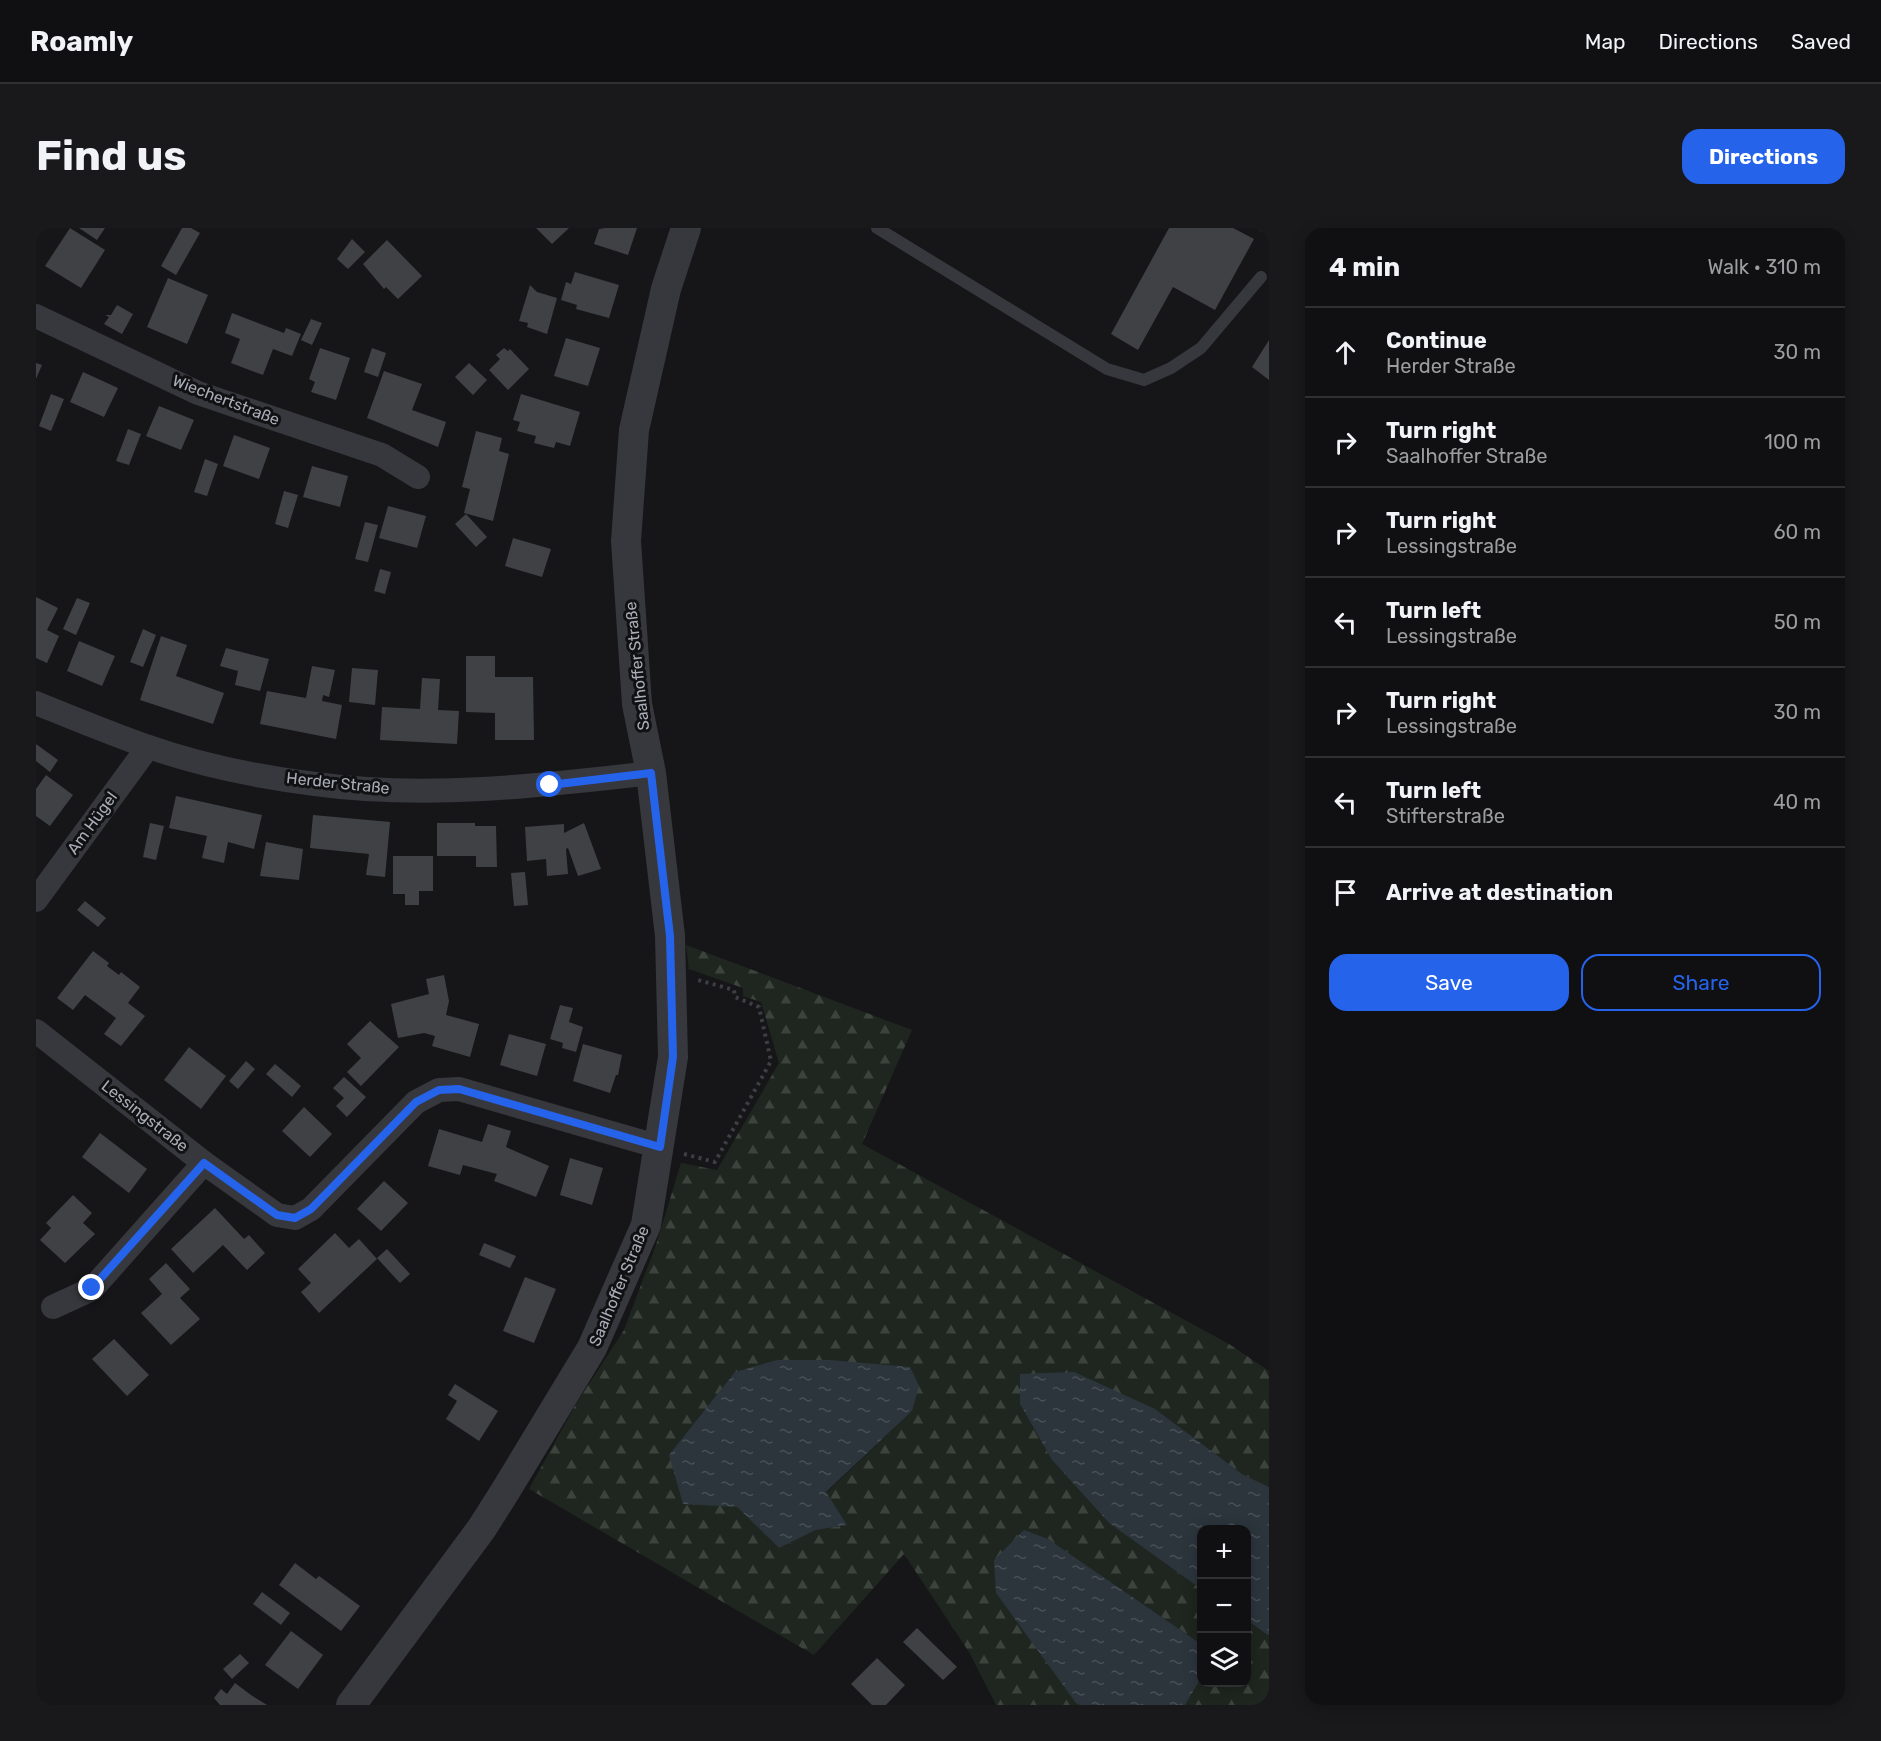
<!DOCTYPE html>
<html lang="en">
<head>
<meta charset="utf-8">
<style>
	:root { --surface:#101012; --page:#19191b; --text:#f1f3f6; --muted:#9c9d9f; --line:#303032; --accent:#2563eb }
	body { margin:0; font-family:Rubik,sans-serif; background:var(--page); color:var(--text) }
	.controls { position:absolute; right:18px; bottom:18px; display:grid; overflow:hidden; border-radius:12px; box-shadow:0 3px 15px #0003 }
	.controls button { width:54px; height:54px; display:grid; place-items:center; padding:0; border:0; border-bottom:2px solid var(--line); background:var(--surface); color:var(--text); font:30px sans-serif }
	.stop { position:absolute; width:18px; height:18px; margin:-14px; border:4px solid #2563eb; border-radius:50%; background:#fff }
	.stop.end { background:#2563eb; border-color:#fff; box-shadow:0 2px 6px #0008 }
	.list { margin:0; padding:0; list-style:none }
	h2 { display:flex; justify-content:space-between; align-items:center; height:78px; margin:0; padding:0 24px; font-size:26px }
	h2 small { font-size:20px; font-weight:400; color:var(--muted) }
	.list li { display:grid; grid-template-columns:39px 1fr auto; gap:18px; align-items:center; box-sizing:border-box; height:90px; padding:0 24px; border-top:2px solid var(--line) }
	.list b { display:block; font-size:22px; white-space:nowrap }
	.list p { margin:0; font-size:20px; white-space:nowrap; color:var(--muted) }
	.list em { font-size:20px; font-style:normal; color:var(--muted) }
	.actions { display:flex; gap:12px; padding:18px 24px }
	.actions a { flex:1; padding:14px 0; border:2px solid var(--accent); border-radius:18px; text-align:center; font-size:21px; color:var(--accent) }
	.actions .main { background:var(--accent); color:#fff }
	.icon { flex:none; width:33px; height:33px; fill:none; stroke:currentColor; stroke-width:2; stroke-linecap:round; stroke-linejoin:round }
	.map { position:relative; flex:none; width:1233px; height:1477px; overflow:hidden; border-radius:18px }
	header { display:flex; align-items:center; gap:36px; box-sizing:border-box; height:84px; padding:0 30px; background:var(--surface); border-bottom:2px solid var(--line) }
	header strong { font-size:28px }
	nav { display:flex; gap:33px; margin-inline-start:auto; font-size:21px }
	.intro { display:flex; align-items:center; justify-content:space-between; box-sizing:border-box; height:144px; padding:0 36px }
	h1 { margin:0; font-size:42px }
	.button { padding:15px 27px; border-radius:18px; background:var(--accent); color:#fff; font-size:21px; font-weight:700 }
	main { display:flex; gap:36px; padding:0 36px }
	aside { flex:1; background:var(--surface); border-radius:18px; box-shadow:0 3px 15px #0003 }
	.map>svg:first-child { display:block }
	.forest { fill:url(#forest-firs); fill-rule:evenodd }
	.water { fill:url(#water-ripples) }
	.building { fill:#404145 }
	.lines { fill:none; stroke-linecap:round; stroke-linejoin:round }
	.path { stroke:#3d3f44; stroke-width:4; stroke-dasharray:3 4.5; stroke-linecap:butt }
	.service { stroke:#37383d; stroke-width:12 }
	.minor { stroke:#37383d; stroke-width:24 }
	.tertiary { stroke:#37383d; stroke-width:30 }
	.route { stroke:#2563eb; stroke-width:8 }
	.labels { text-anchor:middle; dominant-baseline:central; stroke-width:6; stroke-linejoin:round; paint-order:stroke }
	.street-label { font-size:16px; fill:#a8adb8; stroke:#111113 }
</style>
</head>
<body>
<header>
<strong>Roamly</strong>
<nav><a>Map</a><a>Directions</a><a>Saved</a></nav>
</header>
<div class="intro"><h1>Find us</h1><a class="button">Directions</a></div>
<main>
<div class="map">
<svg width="1233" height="1477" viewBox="0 0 1233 1477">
	<defs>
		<pattern id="forest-firs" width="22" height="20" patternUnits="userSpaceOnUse" patternTransform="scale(1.5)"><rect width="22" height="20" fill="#1e261f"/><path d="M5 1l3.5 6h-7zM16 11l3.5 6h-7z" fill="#3c433d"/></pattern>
		<pattern id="water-ripples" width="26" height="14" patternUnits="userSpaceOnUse" patternTransform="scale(1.5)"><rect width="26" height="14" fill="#2c353c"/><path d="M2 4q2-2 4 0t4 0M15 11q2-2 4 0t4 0" fill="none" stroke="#485056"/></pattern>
	</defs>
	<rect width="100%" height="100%" fill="#161618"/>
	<g class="forest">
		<path d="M650,717L876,802L826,916L1193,1116L1233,1143V1259L1206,1246L984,1176L1016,1232L1073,1295L1165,1361V1416L1012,1311L960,1365L1044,1477H960L933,1424L868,1326L778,1427L493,1261L540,1176L588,1102L620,1017L645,935L681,942L743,835L725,774L707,768V760L653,741ZM741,1132L876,1183L790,1265L810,1297L780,1302L743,1320L701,1279Z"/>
		<polygon points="1211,1392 1233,1408 1233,1477 1149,1477 1165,1450 1166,1454 1210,1454"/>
	</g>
	<g class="water">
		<polygon points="741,1132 794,1132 874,1139 883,1158 876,1183 790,1264 811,1297 780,1302 743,1320 701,1279 647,1276 633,1227 699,1144"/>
		<polygon points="1038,1144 1119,1181 1206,1246 1233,1259 1233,1408 1211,1392 1210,1302 1166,1302 1165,1361 1073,1295 1016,1232 984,1176 984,1146"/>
		<polygon points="988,1302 1012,1311 1165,1416 1165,1450 1149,1477 1044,1477 1040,1475 960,1365 958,1332"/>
	</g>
	<g class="building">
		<polygon points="34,0 69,22 45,60 9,38"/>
		<polygon points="43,0 69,0 61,12"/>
		<polygon points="146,0 155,0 164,5 140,47 125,38"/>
		<polygon points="500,0 533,0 516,16"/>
		<polygon points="569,0 601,0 592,27 558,16 563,1"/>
		<polygon points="1133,0 1197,0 1218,11 1179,82 1137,59 1102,122 1075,106"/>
		<polygon points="1224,0 1233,0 1233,8 1223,2"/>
		<polygon points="316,11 329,24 312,41 301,31"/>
		<polygon points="351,12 386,48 362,71 350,59 348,61 327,36"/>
		<polygon points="539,44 583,57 573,90 540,81 541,77 525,72 530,54 535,56"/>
		<polygon points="132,50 172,67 151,116 111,99"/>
		<polygon points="494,57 501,64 521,70 511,106 491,99 492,95 483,93"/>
		<polygon points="81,77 97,86 86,106 68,96 73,89 69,87 75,87"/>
		<polygon points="196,85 248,105 250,100 265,106 256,128 237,121 227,147 195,135 204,111 189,105"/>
		<polygon points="275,91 286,95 276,117 265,112"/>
		<polygon points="530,110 564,120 552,158 518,148"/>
		<polygon points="1233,112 1233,152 1216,139"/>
		<polygon points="284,120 314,130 300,172 275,164 279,154 273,151"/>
		<polygon points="336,120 350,125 342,149 328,144"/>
		<polygon points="468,120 472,123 474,121 493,141 472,162 453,142 464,131 460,127"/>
		<polygon points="0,135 6,137 0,151"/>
		<polygon points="433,135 451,152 437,167 419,149"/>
		<polygon points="348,143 386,156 376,182 410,194 402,219 331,190"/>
		<polygon points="47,144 82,160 68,189 34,174"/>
		<polygon points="15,166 28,171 15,203 3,198"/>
		<polygon points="485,166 544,184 534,218 520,214 518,220 498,215 500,208 481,203 484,194 477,192"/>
		<polygon points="123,178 158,192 145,222 110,208"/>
		<polygon points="92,201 105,206 93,237 80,233"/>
		<polygon points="440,203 466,210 463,223 473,226 457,293 428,285 434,261 426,259"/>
		<polygon points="198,207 234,220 223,251 187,238"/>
		<polygon points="169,231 182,236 171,268 158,264"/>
		<polygon points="276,238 312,248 304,279 267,269"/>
		<polygon points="248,263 262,267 252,300 239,296"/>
		<polygon points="352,278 390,288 381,320 343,310"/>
		<polygon points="430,286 451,309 440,319 419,296"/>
		<polygon points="329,294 342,297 332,334 319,331"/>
		<polygon points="477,310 515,321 506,349 469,338"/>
		<polygon points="344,341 355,344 349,366 338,363"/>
		<polygon points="0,369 22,380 11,402 23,408 11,435 0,430"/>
		<polygon points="41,370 54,375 40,407 27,401"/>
		<polygon points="107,401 120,407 107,439 94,434"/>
		<polygon points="125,408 151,417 140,448 188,465 177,496 104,472"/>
		<polygon points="43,413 79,428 66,458 31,443"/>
		<polygon points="190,420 233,431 224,463 199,457 202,443 184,438"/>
		<polygon points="430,428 459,428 459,449 497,449 498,512 459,512 459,485 430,484"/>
		<polygon points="276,438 299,442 293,469 287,467 286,473 306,477 300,511 224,496 231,463 270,470"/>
		<polygon points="316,440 342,442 339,477 313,474"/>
		<polygon points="386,450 404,451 402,482 423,483 421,516 344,512 346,479 384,481"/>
		<polygon points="0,516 22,532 14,544 0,533"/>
		<polygon points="10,547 37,567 14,598 0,588 0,561"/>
		<polygon points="140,568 226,587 218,621 192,614 188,635 166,630 171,608 133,600"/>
		<polygon points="277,587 354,594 349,649 330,647 333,626 274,620"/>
		<polygon points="114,595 128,598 120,632 107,629"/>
		<polygon points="401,595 439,595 439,598 460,598 461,639 440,639 440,628 401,628"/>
		<polygon points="548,595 565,641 542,648 532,620 530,621 532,646 511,648 510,631 491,633 489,599 528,596 528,605"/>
		<polygon points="230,614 267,621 263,652 224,648"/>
		<polygon points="357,628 397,628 397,663 383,663 383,677 369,677 369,666 357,666"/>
		<polygon points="489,644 492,677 478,678 475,645"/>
		<polygon points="49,673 70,690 62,699 41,682"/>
		<polygon points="57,723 73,735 71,738 83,747 85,744 104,759 92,775 109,788 85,818 68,806 80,790 49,767 37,782 21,770"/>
		<polygon points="408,747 413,773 410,787 443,796 434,829 396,818 399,808 388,805 362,810 355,776 393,766 390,751"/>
		<polygon points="524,777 537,780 533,794 547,799 540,824 526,820 527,815 514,811"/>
		<polygon points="334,793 363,819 325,858 311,844 325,830 311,816"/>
		<polygon points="473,806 510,816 501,848 464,837"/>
		<polygon points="547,816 586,827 582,847 580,847 574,865 537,853"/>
		<polygon points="153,819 190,848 165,881 128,852"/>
		<polygon points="210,833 219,841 202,861 193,853"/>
		<polygon points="239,836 265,858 256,869 230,846"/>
		<polygon points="308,849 330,869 311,889 300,878 308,870 297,860"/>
		<polygon points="268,879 296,906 274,929 246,903"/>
		<polygon points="452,896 475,903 470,919 513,938 500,969 458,953 461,946 427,937 424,947 392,938 403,901 446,914"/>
		<polygon points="64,905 111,941 93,965 46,929"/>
		<polygon points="534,930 567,940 556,977 524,967"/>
		<polygon points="348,953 372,975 345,1003 321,981"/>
		<polygon points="37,967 56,985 47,995 59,1006 29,1035 4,1012 15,1000 10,995"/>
		<polygon points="179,980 208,1011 213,1007 229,1025 211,1042 187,1017 157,1045 135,1021"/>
		<polygon points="299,1005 313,1020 323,1011 341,1031 283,1085 265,1064 275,1055 262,1041"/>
		<polygon points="448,1015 480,1028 474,1040 443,1027"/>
		<polygon points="351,1021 374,1046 364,1055 341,1030"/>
		<polygon points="130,1035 154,1061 144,1070 164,1091 135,1117 105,1085 126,1066 113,1051"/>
		<polygon points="489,1049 520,1061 498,1115 467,1103"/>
		<polygon points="78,1111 113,1147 91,1168 56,1131"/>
		<polygon points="419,1156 462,1183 443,1213 410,1191 421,1173 412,1167"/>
		<polygon points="259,1335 280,1351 283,1348 324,1378 305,1403 243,1357"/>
		<polygon points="226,1364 254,1385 245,1397 217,1376"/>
		<polygon points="881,1400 921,1439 907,1452 867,1414"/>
		<polygon points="255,1403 287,1427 262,1461 229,1437"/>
		<polygon points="204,1426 213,1435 196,1451 187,1441"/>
		<polygon points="841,1430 869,1457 850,1477 836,1477 815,1456"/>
		<polygon points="199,1455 215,1467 231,1477 184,1477 178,1470 185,1461 191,1466"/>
	</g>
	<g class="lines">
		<polyline class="path" points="648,926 679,934 735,833 723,779 699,769 698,762 662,752"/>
		<polyline class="service" points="841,0 1071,141 1108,152 1135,140 1165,120 1225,49"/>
		<g class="minor">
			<polyline points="0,88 162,165 346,227 382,249"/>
			<path d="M0,475C37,490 73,505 110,518C164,537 223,549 279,556C389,571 505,558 615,545"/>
			<polyline points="0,672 112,519"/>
			<polyline points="0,803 168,935 241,987 259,990 275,981 380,874 403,862 423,861 624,919"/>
			<polyline points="17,1079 56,1061 168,935"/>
		</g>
		<polyline class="tertiary" points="315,1477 446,1300 470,1262 556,1120 610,997 637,829 634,708 615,545 601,476 590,313 598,202 630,61 650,0"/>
	</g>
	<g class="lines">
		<polyline class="route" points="56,1060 168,935 241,987 259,990 275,981 380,874 403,862 423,861 624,919 637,829 634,708 615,545 514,557"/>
	</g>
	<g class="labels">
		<g class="street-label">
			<text transform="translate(190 172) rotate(21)">Wiechertstraße</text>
			<text transform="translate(601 438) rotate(-96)">Saalhoffer Straße</text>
			<text transform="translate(302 555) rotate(6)">Herder Straße</text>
			<text transform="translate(56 595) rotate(-54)">Am Hügel</text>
			<text transform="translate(109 888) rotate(38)">Lessingstraße</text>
			<text transform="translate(583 1058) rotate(-67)">Saalhoffer Straße</text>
		</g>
	</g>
</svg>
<div class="controls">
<button>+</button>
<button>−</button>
<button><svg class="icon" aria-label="layers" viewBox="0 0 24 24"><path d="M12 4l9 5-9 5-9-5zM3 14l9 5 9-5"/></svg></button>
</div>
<div class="stop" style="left:514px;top:557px"></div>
<div class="stop end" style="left:56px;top:1060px"></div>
</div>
<aside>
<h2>4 min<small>Walk · 310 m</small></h2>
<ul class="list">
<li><svg class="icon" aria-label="ahead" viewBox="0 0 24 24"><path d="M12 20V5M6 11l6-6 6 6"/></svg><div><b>Continue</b><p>Herder Straße</p></div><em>30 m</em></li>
<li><svg class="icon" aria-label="right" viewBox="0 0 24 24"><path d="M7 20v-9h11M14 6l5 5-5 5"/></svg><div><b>Turn right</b><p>Saalhoffer Straße</p></div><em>100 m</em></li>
<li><svg class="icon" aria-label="right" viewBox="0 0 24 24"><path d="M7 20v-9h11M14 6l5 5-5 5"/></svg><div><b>Turn right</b><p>Lessingstraße</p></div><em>60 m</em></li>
<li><svg class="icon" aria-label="left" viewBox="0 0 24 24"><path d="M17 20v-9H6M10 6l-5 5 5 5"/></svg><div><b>Turn left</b><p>Lessingstraße</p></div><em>50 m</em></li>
<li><svg class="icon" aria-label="right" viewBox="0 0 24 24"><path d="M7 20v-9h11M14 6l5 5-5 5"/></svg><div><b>Turn right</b><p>Lessingstraße</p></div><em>30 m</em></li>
<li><svg class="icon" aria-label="left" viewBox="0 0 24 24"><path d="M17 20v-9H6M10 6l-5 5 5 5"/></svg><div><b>Turn left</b><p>Stifterstraße</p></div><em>40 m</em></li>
<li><svg class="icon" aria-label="arrive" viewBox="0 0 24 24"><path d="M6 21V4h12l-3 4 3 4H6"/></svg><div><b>Arrive at destination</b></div></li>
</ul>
<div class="actions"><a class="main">Save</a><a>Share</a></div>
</aside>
</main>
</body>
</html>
